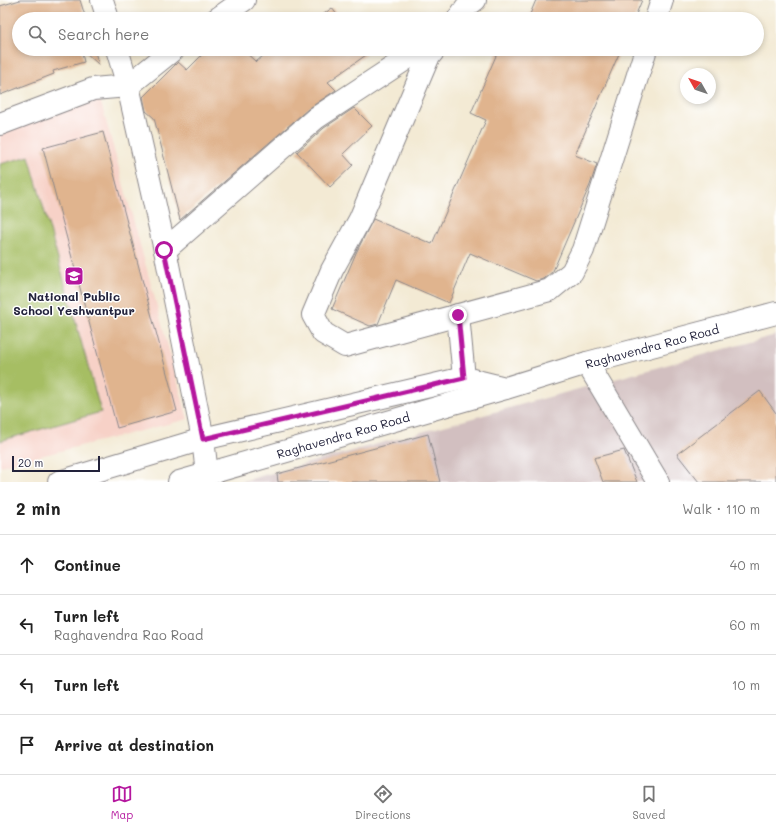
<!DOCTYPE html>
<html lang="en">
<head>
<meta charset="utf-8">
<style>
	:root { --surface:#fff; --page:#f6f6f6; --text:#222; --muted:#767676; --line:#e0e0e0; --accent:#b5179e }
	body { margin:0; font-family:Mali,sans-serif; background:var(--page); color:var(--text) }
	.compass { position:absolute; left:680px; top:68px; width:36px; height:36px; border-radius:50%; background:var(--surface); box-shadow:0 2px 6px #0003; rotate:310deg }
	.scale { position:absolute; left:12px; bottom:10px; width:88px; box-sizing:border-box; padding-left:4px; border:2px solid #22223b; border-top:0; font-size:11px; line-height:14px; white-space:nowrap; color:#22223b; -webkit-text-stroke:3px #fff; paint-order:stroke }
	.stop { position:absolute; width:12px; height:12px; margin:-9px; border:3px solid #b5179e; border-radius:50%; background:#fff }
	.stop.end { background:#b5179e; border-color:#fff; box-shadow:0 1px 4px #0008 }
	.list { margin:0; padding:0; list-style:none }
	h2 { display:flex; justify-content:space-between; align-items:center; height:52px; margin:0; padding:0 16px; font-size:17px }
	h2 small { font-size:13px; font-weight:400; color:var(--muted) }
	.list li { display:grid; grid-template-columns:26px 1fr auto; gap:12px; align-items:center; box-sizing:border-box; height:60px; padding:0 16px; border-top:1px solid var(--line) }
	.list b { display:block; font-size:15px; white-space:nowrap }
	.list p { margin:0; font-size:13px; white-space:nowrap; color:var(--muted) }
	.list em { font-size:13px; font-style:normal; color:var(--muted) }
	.icon { flex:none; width:22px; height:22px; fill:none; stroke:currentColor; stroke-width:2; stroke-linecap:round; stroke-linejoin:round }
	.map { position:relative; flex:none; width:776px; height:482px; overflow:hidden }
	.search { position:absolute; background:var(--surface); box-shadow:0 2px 6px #0003; left:12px; right:12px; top:12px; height:44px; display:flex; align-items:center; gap:10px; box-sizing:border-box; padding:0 14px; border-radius:22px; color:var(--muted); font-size:15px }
	.sheet { height:292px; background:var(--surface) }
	nav { display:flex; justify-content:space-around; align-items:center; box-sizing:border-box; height:56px; border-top:1px solid var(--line); background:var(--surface); font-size:11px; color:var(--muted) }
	nav a { display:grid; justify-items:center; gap:2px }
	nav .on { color:var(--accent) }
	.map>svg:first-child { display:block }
	.built { fill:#f7d1c7 }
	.industrial { fill:#d2bfc0 }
	.green { fill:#a6be64; stroke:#647050 }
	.building { fill:#e0b48e }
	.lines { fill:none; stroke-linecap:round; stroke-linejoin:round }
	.street-casing { stroke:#8a8688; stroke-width:24 }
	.street { stroke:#fff; stroke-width:22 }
	.route { stroke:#b5179e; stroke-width:5 }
	.labels { text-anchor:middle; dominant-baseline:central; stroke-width:3; stroke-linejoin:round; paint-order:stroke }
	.poi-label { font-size:12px; font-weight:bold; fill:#22223b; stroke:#fff }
	.street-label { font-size:12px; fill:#22223b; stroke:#fff }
</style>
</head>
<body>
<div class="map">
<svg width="776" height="482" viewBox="0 0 776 482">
	<rect width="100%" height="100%" fill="#fff"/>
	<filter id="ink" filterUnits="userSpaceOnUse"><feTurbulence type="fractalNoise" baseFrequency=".025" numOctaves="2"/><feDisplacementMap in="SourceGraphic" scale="8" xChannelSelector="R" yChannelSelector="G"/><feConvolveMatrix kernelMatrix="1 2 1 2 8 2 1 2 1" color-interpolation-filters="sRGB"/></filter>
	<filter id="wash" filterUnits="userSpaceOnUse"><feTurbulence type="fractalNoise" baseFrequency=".012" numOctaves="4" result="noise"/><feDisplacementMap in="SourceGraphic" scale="16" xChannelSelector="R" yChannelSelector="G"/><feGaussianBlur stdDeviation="0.9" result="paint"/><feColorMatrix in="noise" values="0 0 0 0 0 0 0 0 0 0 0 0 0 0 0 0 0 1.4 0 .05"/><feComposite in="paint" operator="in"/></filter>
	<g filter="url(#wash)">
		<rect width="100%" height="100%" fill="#f3ead4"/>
		<polygon class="built" points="100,99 188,419 0,466 0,132"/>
		<polygon class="industrial" points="776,335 776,482 239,482"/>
		<polygon class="green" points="29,156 101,412 0,441 0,164"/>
		<g id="blocks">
			<g class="building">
				<polygon points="20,0 80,0 86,19 19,19 19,49 81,49 84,62 53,71 54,74 0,95 0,6"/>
				<polygon points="536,0 642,0 634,19 528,19"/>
				<polygon points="332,8 340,19 317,19"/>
				<polygon points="82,49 94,49 99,65"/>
				<polygon points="208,49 242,49 256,62 271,49 362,49 366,55 328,82 336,90 308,109 180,220 154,118 146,111 143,97 178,62 187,70"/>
				<polygon points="499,49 621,49 575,155 597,164 590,185 553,271 544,279 536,281 470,253 449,303 396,280 378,324 370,326 332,309 356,253 373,219 432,244 486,120 471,113"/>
				<polygon points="354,108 372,126 343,154 353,165 330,187 297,152 324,128"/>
				<polygon points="103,132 177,411 117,428 43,148"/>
				<polygon points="760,391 776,413 776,482 699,482 677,454"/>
				<polygon points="428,434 440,482 278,482 277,474"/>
				<polygon points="624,450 637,482 603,482 594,458"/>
			</g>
		</g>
	</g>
	<g filter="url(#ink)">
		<use href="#blocks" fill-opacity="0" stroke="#8a8688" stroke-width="1"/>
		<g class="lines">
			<defs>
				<g id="street">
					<polyline points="102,0 108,19"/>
					<polyline points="217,19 244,0"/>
					<polyline points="458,19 467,6 475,0"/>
					<polyline points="656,19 662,0"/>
					<polyline points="117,49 128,86 165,250 203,439 207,474"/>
					<polyline points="435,49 428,58 360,219 332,270 313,315 323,333 345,346 550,290 572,272 583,250 646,49"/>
					<polyline points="0,124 93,89 128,86 174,49"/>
					<polyline points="165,250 316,118 421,49"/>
					<polyline points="458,315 464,378"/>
					<polyline points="587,363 658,482"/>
					<polyline points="59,482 203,439 464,378 505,388"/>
					<polyline points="179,482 506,388 587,363 776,313"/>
				</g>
			</defs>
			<use href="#street" class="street-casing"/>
			<use href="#street" class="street"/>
		</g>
	</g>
	<g class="lines" filter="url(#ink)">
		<polyline class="route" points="164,250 203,439 464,378 458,315"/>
	</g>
	<defs>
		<symbol id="school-square" viewBox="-11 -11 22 22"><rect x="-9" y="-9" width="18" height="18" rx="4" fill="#b5179e" stroke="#fff"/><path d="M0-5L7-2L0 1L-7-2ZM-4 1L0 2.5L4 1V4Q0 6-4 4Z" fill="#fff"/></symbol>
	</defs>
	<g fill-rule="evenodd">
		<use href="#school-square" x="63" y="265" width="22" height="22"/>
	</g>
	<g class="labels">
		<g class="poi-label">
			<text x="74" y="296">National Public<tspan x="74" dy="14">School Yeshwantpur</tspan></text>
		</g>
		<g class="street-label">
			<text transform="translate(652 346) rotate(-15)">Raghavendra Rao Road</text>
			<text transform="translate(343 435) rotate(-16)">Raghavendra Rao Road</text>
		</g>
	</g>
</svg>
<svg class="compass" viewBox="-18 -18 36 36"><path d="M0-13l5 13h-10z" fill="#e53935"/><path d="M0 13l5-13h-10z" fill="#767676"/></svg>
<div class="scale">20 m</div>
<div class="stop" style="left:164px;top:250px"></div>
<div class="stop end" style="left:458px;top:315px"></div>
<div class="search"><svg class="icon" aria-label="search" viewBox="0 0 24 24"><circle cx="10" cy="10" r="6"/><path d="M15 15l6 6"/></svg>Search here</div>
</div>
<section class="sheet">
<h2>2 min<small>Walk · 110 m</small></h2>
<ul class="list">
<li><svg class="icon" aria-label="ahead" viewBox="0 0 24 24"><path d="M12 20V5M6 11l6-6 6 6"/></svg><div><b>Continue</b></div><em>40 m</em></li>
<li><svg class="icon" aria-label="left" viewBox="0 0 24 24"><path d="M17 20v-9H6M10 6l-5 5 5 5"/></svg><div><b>Turn left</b><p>Raghavendra Rao Road</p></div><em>60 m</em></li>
<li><svg class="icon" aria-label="left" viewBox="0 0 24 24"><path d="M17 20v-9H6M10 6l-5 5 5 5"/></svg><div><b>Turn left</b></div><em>10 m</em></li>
<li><svg class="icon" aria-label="arrive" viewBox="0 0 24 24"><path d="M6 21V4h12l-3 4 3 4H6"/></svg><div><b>Arrive at destination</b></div></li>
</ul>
</section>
<nav>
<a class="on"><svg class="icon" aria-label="map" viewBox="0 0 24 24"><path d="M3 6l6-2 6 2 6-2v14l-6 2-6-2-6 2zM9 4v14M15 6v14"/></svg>Map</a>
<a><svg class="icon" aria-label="directions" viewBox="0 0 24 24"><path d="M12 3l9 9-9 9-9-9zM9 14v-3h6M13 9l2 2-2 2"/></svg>Directions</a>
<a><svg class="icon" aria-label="saved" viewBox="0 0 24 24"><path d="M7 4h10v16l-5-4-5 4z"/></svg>Saved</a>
</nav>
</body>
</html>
